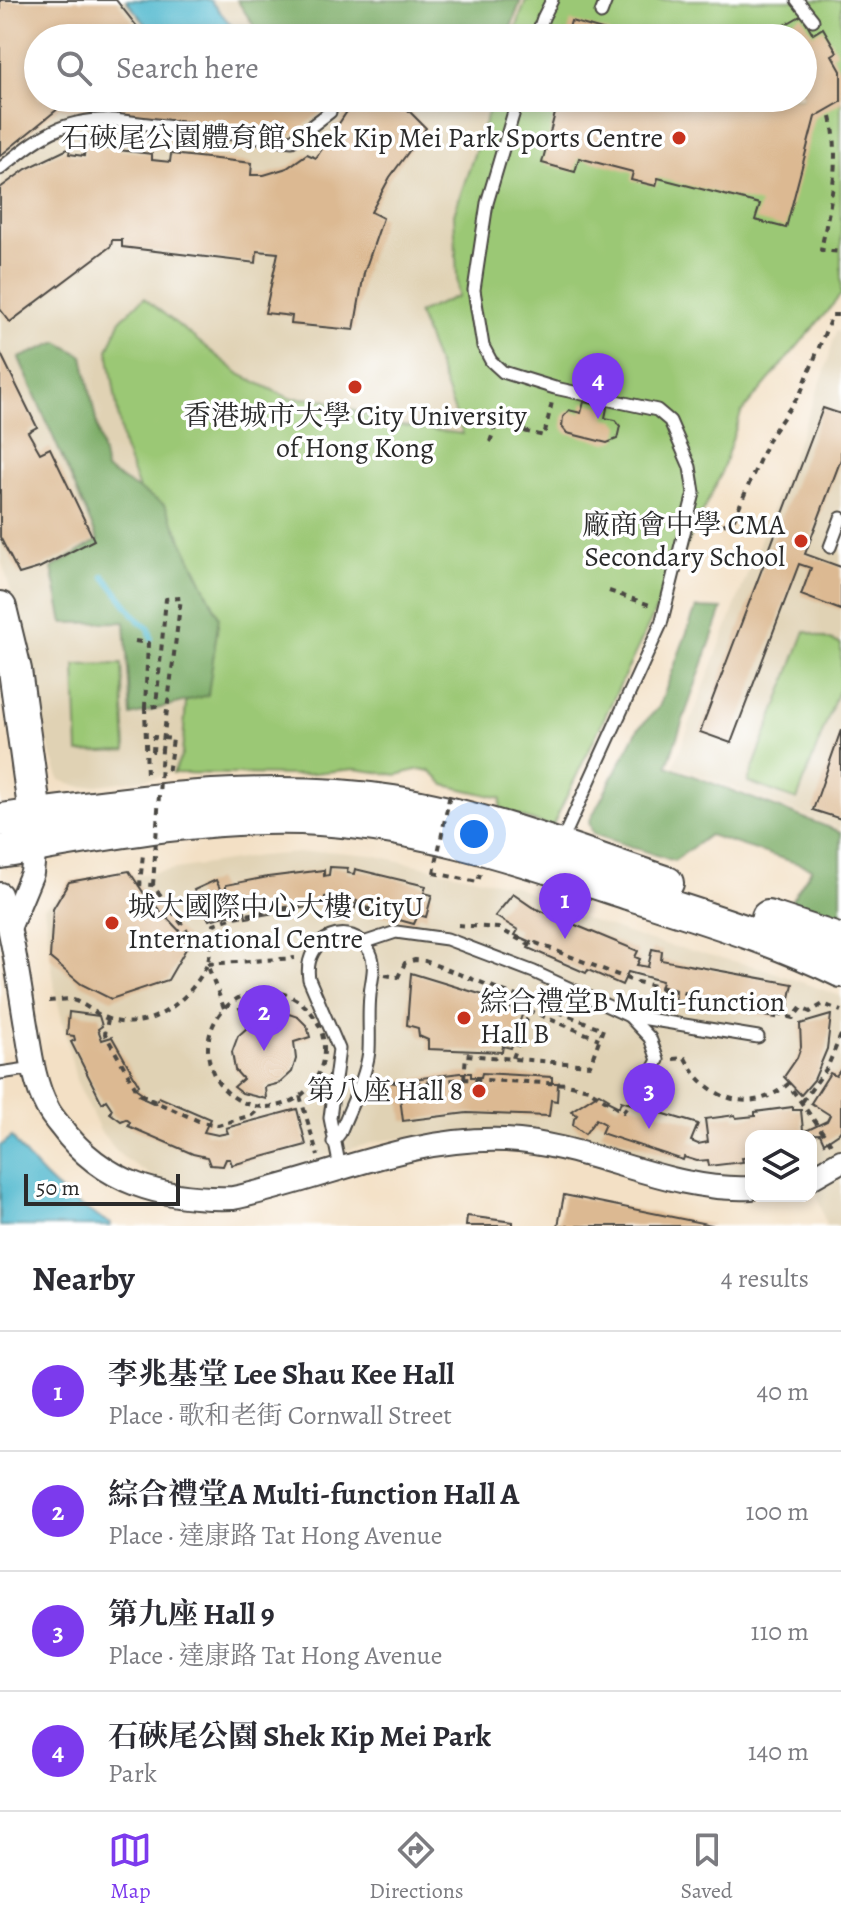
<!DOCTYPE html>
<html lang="en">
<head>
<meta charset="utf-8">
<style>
	:root { --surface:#fff; --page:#f2f2f3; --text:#2b2b33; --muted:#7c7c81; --line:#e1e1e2; --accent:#7c3aed }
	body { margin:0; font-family:Alegreya,"Noto Serif TC",serif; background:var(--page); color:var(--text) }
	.controls { position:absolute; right:24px; bottom:24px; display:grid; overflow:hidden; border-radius:16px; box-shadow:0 4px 12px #0003 }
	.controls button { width:72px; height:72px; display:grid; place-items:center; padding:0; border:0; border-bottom:2px solid var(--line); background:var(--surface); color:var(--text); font:40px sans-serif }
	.scale { position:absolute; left:24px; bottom:20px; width:156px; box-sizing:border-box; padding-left:8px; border:4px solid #2b2b2b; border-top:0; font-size:22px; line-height:28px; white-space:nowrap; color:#2b2b2b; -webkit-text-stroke:6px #fff; paint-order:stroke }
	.you { position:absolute; left:474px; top:834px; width:28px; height:28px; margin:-20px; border:6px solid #fff; border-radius:50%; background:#1a73e8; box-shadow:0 0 0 12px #1a73e833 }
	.badge { display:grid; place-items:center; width:52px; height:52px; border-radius:50%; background:var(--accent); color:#fff; font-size:26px; font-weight:700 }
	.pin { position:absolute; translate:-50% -66px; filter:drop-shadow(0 2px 4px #0008) }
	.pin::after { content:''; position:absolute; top:42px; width:28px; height:24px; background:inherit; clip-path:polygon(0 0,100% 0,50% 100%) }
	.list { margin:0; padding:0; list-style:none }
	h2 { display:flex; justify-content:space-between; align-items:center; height:104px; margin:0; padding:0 32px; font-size:34px }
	h2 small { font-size:26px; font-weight:400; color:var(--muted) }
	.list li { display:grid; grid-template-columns:52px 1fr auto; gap:24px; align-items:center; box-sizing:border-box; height:120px; padding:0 32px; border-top:2px solid var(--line) }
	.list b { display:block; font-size:30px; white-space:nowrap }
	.list p { margin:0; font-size:26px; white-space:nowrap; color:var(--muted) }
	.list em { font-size:26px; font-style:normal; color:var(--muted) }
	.icon { flex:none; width:44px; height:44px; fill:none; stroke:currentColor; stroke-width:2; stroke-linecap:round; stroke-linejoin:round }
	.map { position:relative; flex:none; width:841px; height:1226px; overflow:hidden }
	.search { position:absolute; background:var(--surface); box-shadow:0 4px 12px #0003; left:24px; right:24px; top:24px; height:88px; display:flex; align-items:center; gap:20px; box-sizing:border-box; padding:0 28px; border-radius:44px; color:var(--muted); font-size:30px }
	.sheet { height:584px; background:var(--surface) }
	nav { display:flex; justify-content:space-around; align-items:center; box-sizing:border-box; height:112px; border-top:2px solid var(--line); background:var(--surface); font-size:22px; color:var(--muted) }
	nav a { display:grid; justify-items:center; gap:4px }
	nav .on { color:var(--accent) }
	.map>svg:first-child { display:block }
	.built { fill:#e0d2b4 }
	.green { fill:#9bc875; stroke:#637a50; stroke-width:2 }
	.forest { fill:#7cac66; stroke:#546c48; stroke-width:2 }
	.water { fill:#50b8ce; stroke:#3e727c; stroke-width:2 }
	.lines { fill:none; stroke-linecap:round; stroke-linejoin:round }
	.stream { stroke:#50b8ce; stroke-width:6 }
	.building { fill:#dcb992 }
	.lane-casing { stroke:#494642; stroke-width:15 }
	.street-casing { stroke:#494642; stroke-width:26 }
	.secondary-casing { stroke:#494642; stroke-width:36 }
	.path { stroke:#494642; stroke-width:4; stroke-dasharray:6 6; stroke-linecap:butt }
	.lane { stroke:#fff; stroke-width:11 }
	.street { stroke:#fff; stroke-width:22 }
	.secondary { stroke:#fff; stroke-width:32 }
	.path-bridge { stroke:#494642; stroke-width:4; stroke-dasharray:6 6; stroke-linecap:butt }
	.poi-dot { fill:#c8321e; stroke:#fff; stroke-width:3 }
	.labels { text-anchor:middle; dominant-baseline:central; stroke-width:7; stroke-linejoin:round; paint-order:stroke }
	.poi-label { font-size:28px; fill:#2b2b2b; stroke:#fff; text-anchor:end }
</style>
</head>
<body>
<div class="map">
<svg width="841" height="1226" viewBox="0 0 841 1226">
	<rect width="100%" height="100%" fill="#fff"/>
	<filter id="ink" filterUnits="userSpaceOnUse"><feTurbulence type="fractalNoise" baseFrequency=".0125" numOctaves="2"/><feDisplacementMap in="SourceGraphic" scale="16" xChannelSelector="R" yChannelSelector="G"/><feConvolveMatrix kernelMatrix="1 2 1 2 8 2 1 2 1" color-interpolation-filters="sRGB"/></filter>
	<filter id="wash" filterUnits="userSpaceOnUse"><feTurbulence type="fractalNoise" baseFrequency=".006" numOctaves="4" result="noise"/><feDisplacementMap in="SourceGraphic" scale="32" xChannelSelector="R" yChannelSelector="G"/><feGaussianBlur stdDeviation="1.8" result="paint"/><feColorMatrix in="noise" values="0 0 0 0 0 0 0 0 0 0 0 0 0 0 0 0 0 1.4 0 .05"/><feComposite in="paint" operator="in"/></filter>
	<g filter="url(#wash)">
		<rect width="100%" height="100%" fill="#f3e0c5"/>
		<g class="built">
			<polygon points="0,0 526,0 513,38 38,38 38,98 493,98 454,214 458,296 418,314 464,435 395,425 321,399 289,398 241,375 144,299 123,446 177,592 195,623 182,755 173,773 152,778 82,787 60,780 47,743 27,641 0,557"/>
			<polygon points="836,331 841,332 841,829 674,765 825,371"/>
			<polygon points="327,851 372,855 514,886 576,915 647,940 762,968 841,996 841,1226 826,1226 811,1172 811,1136 751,1136 751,1175 710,1176 462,1131 380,1141 310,1160 263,1177 208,1188 167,1186 121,1156 100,1131 76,1080 55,990 44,907 75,885 258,856"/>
		</g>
		<g class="green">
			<polygon points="526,0 841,0 841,295 741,413 720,476 552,827 500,810 501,798 445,785 430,771 420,769 397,775 355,769 295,775 173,773 182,755 187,690 177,592 123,446 108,350 121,319 144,298 241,375 289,398 321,399 395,425 463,434 418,313 458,296 454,214 493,98 803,98 803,38 513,38"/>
			<polygon points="805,631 841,644 841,683 797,800 748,782"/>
			<polygon points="122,664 126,751 78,753 75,665"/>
		</g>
		<g class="forest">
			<polygon points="237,0 521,0 507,38 262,38"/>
			<polygon points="58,342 83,356 106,470 165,505 219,617 208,695 131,716 125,622 63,623 52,568 98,540 19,358"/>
			<polygon points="696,608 722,609 667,766 841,832 841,917 791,901 812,868 709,835 674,861 593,834 589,822 638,729 659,707"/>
		</g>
		<g class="water">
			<polygon points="126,0 210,0 242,38 157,38"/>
			<path d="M12,1137C41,1179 66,1200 111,1224V1226H0V1146Z"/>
		</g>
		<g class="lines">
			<polyline class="stream" points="104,576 140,622 149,628 151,638"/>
		</g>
		<g id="blocks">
			<g class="building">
				<polygon points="0,0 116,0 146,38 38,38 38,98 340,98 288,138 59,108 0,156"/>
				<polygon points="802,15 813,34 823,28 837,52 832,55 841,71 841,102 815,117 786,228 755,220 760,204 658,178 656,186 631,180 633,172 579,158 575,172 542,163 559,98 803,98 803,38 762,38"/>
				<polygon points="571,21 609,32 608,38 566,38"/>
				<polygon points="356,98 414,98 405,107 426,128 390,177 371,212 383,218 364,273 354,330 291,324 292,316 265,313 278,253 257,251 256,263 122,247 122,240 112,240 111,246 10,322 0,309 0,188 26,169 70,148 69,154 84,156 85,146 152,154 152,160 170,162 171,154 252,163 251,175 264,175 287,168 307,154 316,158"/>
				<polygon points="0,352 37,427 28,432 40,453 50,448 94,540 39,568 19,574 0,537"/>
				<polygon points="584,402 607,408 605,418 615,420 620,426 617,439 607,443 567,433 562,427 563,417 569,410 581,413"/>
				<polygon points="823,408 841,414 841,459 805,554 841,567 841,610 801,595 811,568 799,564 731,743 700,732"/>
				<polygon points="841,730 841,819 813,810"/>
				<polygon points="330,867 348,868 347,873 354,874 355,869 426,886 424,893 432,895 426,917 418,915 414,924 355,908 357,901 335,896 325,897 325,904 246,918 245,911 209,920 194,890 216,880 221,891 226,889 226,885 268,877 324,870 324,876 329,875"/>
				<polygon points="129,871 145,895 190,942 168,980 111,999 81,984 50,958 53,909 69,882"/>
				<polygon points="513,894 532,907 638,951 635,957 640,959 637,965 648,967 652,949 662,951 661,960 793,984 787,1012 777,1011 776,1018 675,1000 676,993 660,990 662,981 628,972 622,985 588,970 586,973 528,948 531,942 515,935 518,930 495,916"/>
				<polygon points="411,973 506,1002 506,1007 523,1012 511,1048 503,1046 502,1052 428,1049 428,1040 419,1036 418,1028 407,1025"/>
				<polygon points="271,1003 271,1008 298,1017 307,1026 310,1037 294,1042 296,1059 292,1072 280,1083 265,1087 266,1099 242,1093 234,1087 243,1079 235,1070 232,1052 238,1036 248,1027 239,1008"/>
				<polygon points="69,1012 99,1016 102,1026 98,1029 102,1040 112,1037 139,1085 135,1088 145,1095 144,1099 155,1104 159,1097 210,1119 204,1132 218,1135 228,1133 226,1128 297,1109 306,1145 232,1165 230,1159 226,1159 223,1166 210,1165 207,1157 193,1154 128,1126 130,1122 126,1119 121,1121 110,1113 112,1109 106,1100 102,1103 71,1042 75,1040 74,1036 67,1035"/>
				<polygon points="831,1015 827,1049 814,1080 801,1095 784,1077 797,1058 801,1047 800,1024"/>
				<polygon points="841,1069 841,1130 839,1133 824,1143 820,1134 751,1136 751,1157 742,1158 743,1162 709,1166 708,1160 697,1161 684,1157 683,1160 601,1133 605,1124 596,1119 585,1134 573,1125 574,1119 577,1115 571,1111 599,1093 609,1099 607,1101 619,1107 621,1101 698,1124 691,1141 698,1144 708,1142 705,1119 735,1115 736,1118 755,1116 755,1112 793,1107 793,1110 801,1110 803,1130 808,1130 827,1121 830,1115 811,1103 830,1073 836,1076"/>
				<polygon points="460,1073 471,1073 471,1077 481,1077 482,1073 552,1077 552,1083 558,1083 557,1101 551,1100 549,1116 467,1113 403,1121 398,1081"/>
				<polygon points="564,1195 712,1225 712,1226 558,1226"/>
				<polygon points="467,1216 513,1222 513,1226 466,1226"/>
			</g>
		</g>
	</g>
	<g filter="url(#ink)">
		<use href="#blocks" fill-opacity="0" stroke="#494642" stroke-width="2"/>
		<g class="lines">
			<defs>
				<g id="lane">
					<polyline points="797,0 813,20"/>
					<polyline points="601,13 606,0"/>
					<polyline points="536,38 543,18 552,0"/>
					<polyline points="518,98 487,203 474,290 483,346 491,361 503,372 555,388 657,410 670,421 690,467 694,493 661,624 561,843"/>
					<path d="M0,169C39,137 62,118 114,120L292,141L330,112"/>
					<polyline points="830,547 841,518"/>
					<polyline points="363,943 396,932 447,939 534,972 629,1016 650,1038 658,1060 648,1079"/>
					<polyline points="629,1016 758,1037"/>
					<polyline points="0,1073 34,1068"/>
					<path d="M333,1142L340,1133C350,1107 366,1078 369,1051C370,1032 368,1013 370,995C371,980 377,966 370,952C352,918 302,937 309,979L339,1049L330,1118L340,1168"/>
				</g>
				<g id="street">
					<path d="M0,894C14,938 19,985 27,1031C31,1056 35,1085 47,1107C50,1114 56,1121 61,1127C103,1184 164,1200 233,1198C326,1179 408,1136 506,1140C590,1144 667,1192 751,1188"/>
					<polyline points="10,926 32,873 35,846"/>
					<polyline points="811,1178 841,1161"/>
				</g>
				<g id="secondary">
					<polyline points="0,608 15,670 35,815 35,838"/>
					<path d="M0,820C130,803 263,782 393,802C487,817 578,853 667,883"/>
					<path d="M0,852C99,835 200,815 301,818C415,822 523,859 631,894C702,917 774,938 841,971"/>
					<polyline points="768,917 841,941"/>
				</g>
			</defs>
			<use href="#lane" class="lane-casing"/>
			<use href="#street" class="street-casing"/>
			<use href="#secondary" class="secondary-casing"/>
			<g class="path">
				<path d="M831,117C841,161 830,206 821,250L841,252"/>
				<polyline points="490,442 496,424 544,436 552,402"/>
				<polyline points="700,524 717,527 733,521 769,438 801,392 832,315 841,315"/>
				<polyline points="609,591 653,606"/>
				<polyline points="135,641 148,643 145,707 156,706 166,599 181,598 162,750 153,751 154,737 173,739 168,774"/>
				<polyline points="145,707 147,777"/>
				<polyline points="434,873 478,882 480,874"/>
				<polyline points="458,925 498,928 533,947 536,943 633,981 793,1018 801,1008 810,1012 823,1004 841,1011"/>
				<polyline points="212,937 214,924 234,917 333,900 394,915"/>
				<polyline points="385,975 398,977 405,963 415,960 425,961 603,1029 590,1065 466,1055 464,1079"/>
				<circle cx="266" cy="1049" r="58"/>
				<path d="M49,1001C56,1001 66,998 73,1000C87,1005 98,1016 111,1020C151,1032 189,1000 206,967C210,958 211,946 212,937L192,938L153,885L140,884L143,854"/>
				<polyline points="224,1008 207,964 295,958"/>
				<polyline points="108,1019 105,1034 140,1095 201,1122 218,1125 252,1115 261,1107"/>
				<polyline points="513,1058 530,1011 599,1039"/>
				<path d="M673,1059L685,1058C706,1099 750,1116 788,1084L831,1144"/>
				<polyline points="379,1079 406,1084 464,1079 567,1084 588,1089 623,1112 639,1091"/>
				<polyline points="300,1096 318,1156"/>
				<polyline points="802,1102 827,1068 841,1035"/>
			</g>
			<use href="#lane" class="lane"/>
			<use href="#street" class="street"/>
			<use href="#secondary" class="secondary"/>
			<g class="path-bridge">
				<polyline points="434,873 450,794"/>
				<polyline points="153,885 162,750"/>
			</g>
		</g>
	</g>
	<g class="poi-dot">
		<circle cx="679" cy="138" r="8"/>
		<circle cx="355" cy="387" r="8"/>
		<circle cx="801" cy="541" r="8"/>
		<circle cx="112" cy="923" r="8"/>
		<circle cx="464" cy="1018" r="8"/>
		<circle cx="479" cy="1091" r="8"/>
	</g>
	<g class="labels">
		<g class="poi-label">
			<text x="663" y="138">石硤尾公園體育館 Shek Kip Mei Park Sports Centre</text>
			<text x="355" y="416" text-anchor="middle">香港城市大學 City University<tspan x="355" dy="32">of Hong Kong</tspan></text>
			<text x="785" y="525">廠商會中學 CMA<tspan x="785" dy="32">Secondary School</tspan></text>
			<text x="128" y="907" text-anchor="start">城大國際中心大樓 CityU<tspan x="128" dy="32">International Centre</tspan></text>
			<text x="480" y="1002" text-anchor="start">綜合禮堂B Multi-function<tspan x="480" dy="32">Hall B</tspan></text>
			<text x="463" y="1091">第八座 Hall 8</text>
		</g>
	</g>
</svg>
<div class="controls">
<button><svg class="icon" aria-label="layers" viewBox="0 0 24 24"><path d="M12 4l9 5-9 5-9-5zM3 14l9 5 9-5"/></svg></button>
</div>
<div class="scale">50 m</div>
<div class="you"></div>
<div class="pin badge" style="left:565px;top:939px">1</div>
<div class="pin badge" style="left:264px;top:1051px">2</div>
<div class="pin badge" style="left:649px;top:1129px">3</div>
<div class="pin badge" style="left:598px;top:419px">4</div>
<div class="search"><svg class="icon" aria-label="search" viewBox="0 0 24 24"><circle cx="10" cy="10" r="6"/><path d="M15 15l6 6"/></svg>Search here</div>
</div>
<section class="sheet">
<h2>Nearby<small>4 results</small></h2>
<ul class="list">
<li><span class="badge">1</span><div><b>李兆基堂 Lee Shau Kee Hall</b><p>Place · 歌和老街 Cornwall Street</p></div><em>40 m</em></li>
<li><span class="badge">2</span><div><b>綜合禮堂A Multi-function Hall A</b><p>Place · 達康路 Tat Hong Avenue</p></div><em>100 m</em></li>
<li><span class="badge">3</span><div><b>第九座 Hall 9</b><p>Place · 達康路 Tat Hong Avenue</p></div><em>110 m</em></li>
<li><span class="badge">4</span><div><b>石硤尾公園 Shek Kip Mei Park</b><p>Park</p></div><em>140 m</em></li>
</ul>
</section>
<nav>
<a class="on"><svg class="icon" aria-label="map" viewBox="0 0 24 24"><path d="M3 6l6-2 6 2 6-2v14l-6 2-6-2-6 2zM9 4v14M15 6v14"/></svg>Map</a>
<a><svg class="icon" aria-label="directions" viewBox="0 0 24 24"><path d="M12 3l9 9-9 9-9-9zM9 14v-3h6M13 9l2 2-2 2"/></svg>Directions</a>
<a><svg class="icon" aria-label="saved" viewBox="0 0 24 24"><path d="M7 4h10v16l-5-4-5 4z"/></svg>Saved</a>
</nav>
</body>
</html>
